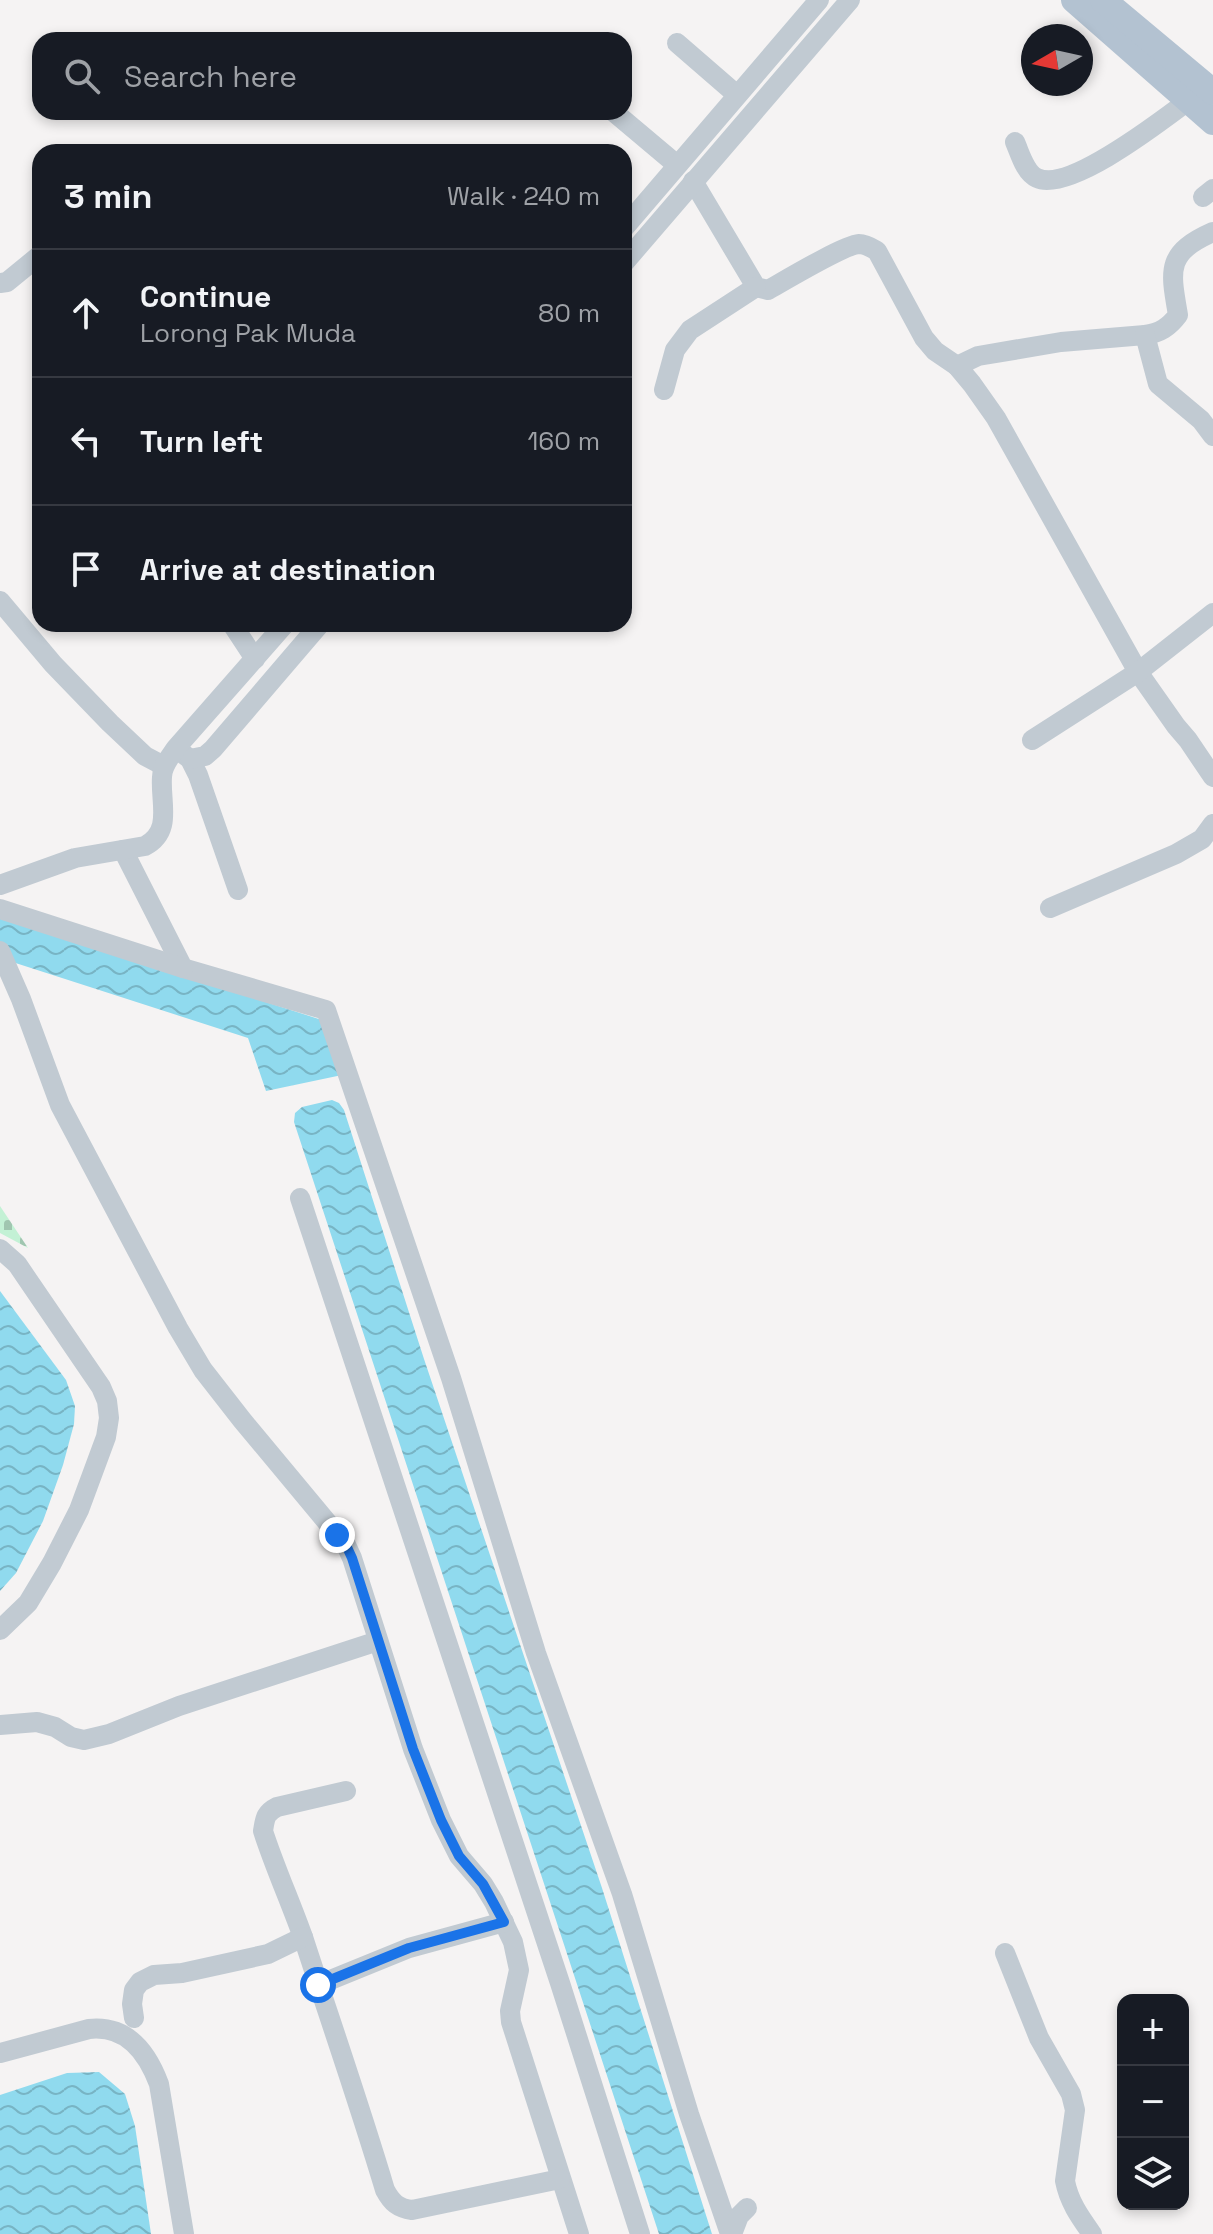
<!DOCTYPE html>
<html lang="en">
<head>
<meta charset="utf-8">
<style>
	:root { --surface:#171b24; --page:#242831; --text:#f1f3f6; --muted:#9ea1a6; --line:#363941 }
	body { margin:0; font-family:"Space Grotesk",sans-serif; background:var(--page); color:var(--text) }
	.controls { position:absolute; right:24px; bottom:24px; display:grid; overflow:hidden; border-radius:16px; box-shadow:0 4px 12px #0003 }
	.controls button { width:72px; height:72px; display:grid; place-items:center; padding:0; border:0; border-bottom:2px solid var(--line); background:var(--surface); color:var(--text); font:40px sans-serif }
	.compass { position:absolute; left:1021px; top:24px; width:72px; height:72px; border-radius:50%; background:var(--surface); box-shadow:0 4px 12px #0003; rotate:261deg }
	.stop { position:absolute; width:24px; height:24px; margin:-18px; border:6px solid #1a73e8; border-radius:50%; background:#fff }
	.stop.end { background:#1a73e8; border-color:#fff; box-shadow:0 2px 8px #0008 }
	.list { margin:0; padding:0; list-style:none }
	h2 { display:flex; justify-content:space-between; align-items:center; height:104px; margin:0; padding:0 32px; font-size:34px }
	h2 small { font-size:26px; font-weight:400; color:var(--muted) }
	.list li { display:grid; grid-template-columns:52px 1fr auto; gap:24px; align-items:center; box-sizing:border-box; height:128px; padding:0 32px; border-top:2px solid var(--line) }
	.list b { display:block; font-size:30px; white-space:nowrap }
	.list p { margin:0; font-size:26px; white-space:nowrap; color:var(--muted) }
	.list em { font-size:26px; font-style:normal; color:var(--muted) }
	.icon { flex:none; width:44px; height:44px; fill:none; stroke:currentColor; stroke-width:2; stroke-linecap:round; stroke-linejoin:round }
	.map { position:relative; flex:none; width:1213px; height:2234px; overflow:hidden }
	.search { position:absolute; background:var(--surface); box-shadow:0 4px 12px #0003; left:32px; top:32px; width:600px; height:88px; display:flex; align-items:center; gap:20px; box-sizing:border-box; padding:0 28px; border-radius:24px; color:var(--muted); font-size:30px }
	.panel { position:absolute; background:var(--surface); box-shadow:0 4px 12px #0003; left:32px; top:144px; width:600px; height:488px; border-radius:24px }
	.map>svg:first-child { display:block }
	.cemetery { fill:url(#cemetery-stones) }
	.water { fill:url(#water-waves) }
	.lines { fill:none; stroke-linecap:round; stroke-linejoin:round }
	.minor { stroke:#c1cad2; stroke-width:20 }
	.major { stroke:#b3c2d1; stroke-width:26 }
	.route { stroke:#1a73e8; stroke-width:10 }
</style>
</head>
<body>
<div class="map">
<svg width="1213" height="2234" viewBox="0 0 1213 2234">
	<defs>
		<pattern id="cemetery-stones" width="16" height="16" patternUnits="userSpaceOnUse" patternTransform="scale(2)"><rect width="16" height="16" fill="#c3f1d5"/><path d="M2 7V4a2 2 0 0 1 4 0v3zM10 15v-3a2 2 0 0 1 4 0v3z" fill="#a0c6b0"/></pattern>
		<pattern id="water-waves" width="16" height="10" patternUnits="userSpaceOnUse" patternTransform="scale(2)"><rect width="16" height="10" fill="#90daee"/><path d="M0 5q4-4 8 0t8 0" fill="none" stroke="#78b4c4"/></pattern>
	</defs>
	<rect width="100%" height="100%" fill="#f5f3f3"/>
	<polygon class="cemetery" points="0,1206 28,1248 0,1233"/>
	<g class="water">
		<polygon points="0,917 325,1021 342,1075 266,1091 248,1038 0,958"/>
		<polygon points="332,1100 339,1103 344,1110 424,1359 602,1888 712,2234 659,2234 294,1122 295,1113 302,1107"/>
		<polygon points="0,1291 66,1380 75,1406 74,1424 63,1465 43,1521 16,1573 0,1591"/>
		<polygon points="99,2072 125,2094 135,2126 151,2234 0,2234 0,2095 67,2073"/>
	</g>
	<g class="lines">
		<g class="minor">
			<polyline points="677,43 737,95"/>
			<polyline points="614,112 677,165"/>
			<path d="M1015,142C1020,153 1025,173 1037,178C1069,193 1161,121 1188,101"/>
			<path d="M693,181L756,287L768,290C784,281 844,245 859,244C866,244 872,248 877,251L924,338L935,351L957,366"/>
			<polyline points="1203,197 1213,189"/>
			<polyline points="624,228 819,0"/>
			<path d="M1213,232C1166,253 1170,269 1178,315C1169,327 1160,333 1145,335L1061,342L978,356L957,366L972,384L996,418L1138,672L1176,726L1188,740L1213,777"/>
			<polyline points="624,263 850,0"/>
			<polyline points="0,283 7,282 40,255"/>
			<polyline points="1145,335 1158,384 1201,420 1213,436"/>
			<polyline points="664,390 675,350 690,330 756,287"/>
			<polyline points="0,601 53,664 110,723 145,756 164,766"/>
			<polyline points="232,624 255,659"/>
			<polyline points="1032,740 1138,672 1213,613"/>
			<polyline points="182,753 190,759 198,775 238,890"/>
			<polyline points="190,759 205,756 213,749 320,624"/>
			<polyline points="123,850 183,968 326,1010 451,1378 536,1653 622,1894 689,2114 730,2234"/>
			<path d="M0,885L75,858L145,846C173,831 160,803 162,777C162,766 170,757 176,748L285,624"/>
			<polyline points="1050,908 1176,854 1202,839 1213,824"/>
			<polyline points="0,909 183,968"/>
			<polyline points="0,951 21,999 60,1105 178,1328 203,1370 242,1420 346,1545 352,1558 413,1749 441,1820 459,1856 483,1884 494,1902 513,1942 519,1970 510,2011 511,2022 579,2234"/>
			<polyline points="300,1198 560,1983 640,2234"/>
			<polyline points="0,1249 17,1264 101,1387 107,1401 109,1418 106,1437 79,1510 52,1563 28,1603 0,1630"/>
			<polyline points="0,1725 37,1722 55,1727 71,1737 84,1740 109,1734 179,1706 378,1641"/>
			<path d="M346,1791L277,1807C265,1813 265,1819 263,1831C275,1868 291,1903 304,1940C331,2023 360,2106 385,2190C392,2203 398,2208 412,2210L560,2179"/>
			<path d="M1005,1953L1039,2038L1071,2094L1075,2110L1065,2181C1069,2202 1080,2217 1092,2234"/>
			<polyline points="318,1985 409,1948 504,1922"/>
			<polyline points="134,2018 132,2004 134,1990 140,1982 154,1975 182,1973 268,1954 303,1937"/>
			<path d="M0,2053L89,2029C127,2025 147,2052 159,2084L184,2234"/>
			<polyline points="732,2234 739,2216 747,2208"/>
		</g>
		<g class="major">
			<polyline points="1074,0 1213,122"/>
			<polyline points="1103,0 1213,92"/>
		</g>
	</g>
	<g class="lines">
		<polyline class="route" points="318,1985 409,1948 504,1922 483,1884 459,1856 441,1820 413,1749 352,1558 346,1545 337,1535"/>
	</g>
</svg>
<div class="controls">
<button>+</button>
<button>−</button>
<button><svg class="icon" aria-label="layers" viewBox="0 0 24 24"><path d="M12 4l9 5-9 5-9-5zM3 14l9 5 9-5"/></svg></button>
</div>
<svg class="compass" viewBox="-18 -18 36 36"><path d="M0-13l5 13h-10z" fill="#e53935"/><path d="M0 13l5-13h-10z" fill="#9ea1a6"/></svg>
<div class="stop" style="left:318px;top:1985px"></div>
<div class="stop end" style="left:337px;top:1535px"></div>
<div class="search"><svg class="icon" aria-label="search" viewBox="0 0 24 24"><circle cx="10" cy="10" r="6"/><path d="M15 15l6 6"/></svg>Search here</div>
<section class="panel">
<h2>3 min<small>Walk · 240 m</small></h2>
<ul class="list">
<li><svg class="icon" aria-label="ahead" viewBox="0 0 24 24"><path d="M12 20V5M6 11l6-6 6 6"/></svg><div><b>Continue</b><p>Lorong Pak Muda</p></div><em>80 m</em></li>
<li><svg class="icon" aria-label="left" viewBox="0 0 24 24"><path d="M17 20v-9H6M10 6l-5 5 5 5"/></svg><div><b>Turn left</b></div><em>160 m</em></li>
<li><svg class="icon" aria-label="arrive" viewBox="0 0 24 24"><path d="M6 21V4h12l-3 4 3 4H6"/></svg><div><b>Arrive at destination</b></div></li>
</ul>
</section>
</div>
</body>
</html>
